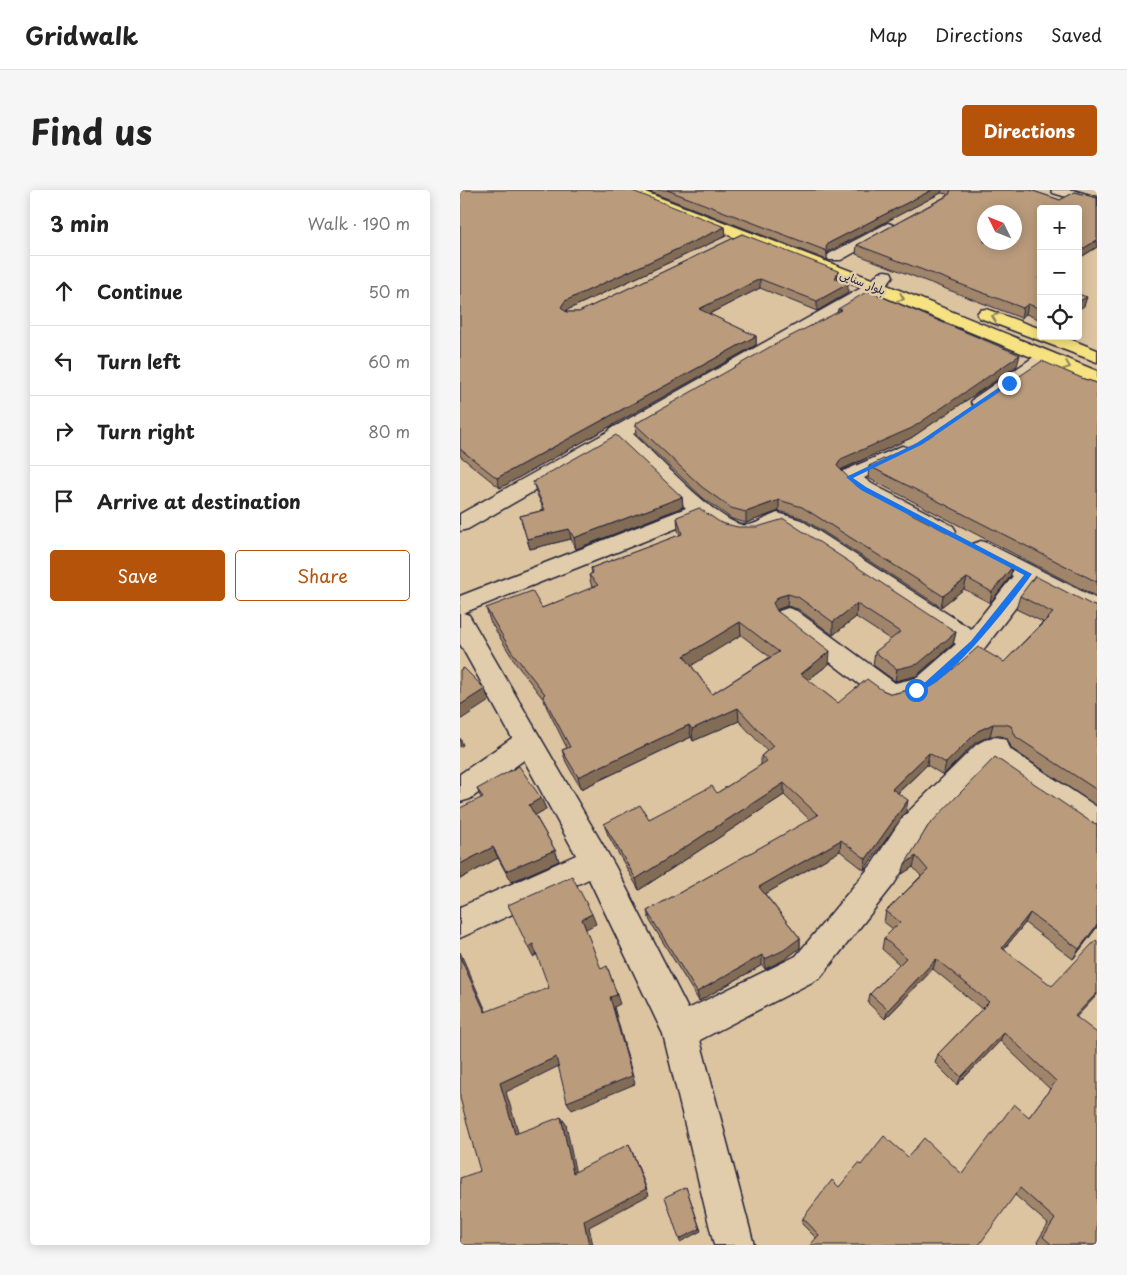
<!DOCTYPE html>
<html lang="en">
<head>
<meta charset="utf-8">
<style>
	:root { --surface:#fff; --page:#f6f6f6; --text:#222; --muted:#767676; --line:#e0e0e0; --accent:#b45309 }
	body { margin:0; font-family:"Playpen Sans","Playpen Sans Arabic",sans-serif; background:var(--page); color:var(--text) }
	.controls { position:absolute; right:15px; top:15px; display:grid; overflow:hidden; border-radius:5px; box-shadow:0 2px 12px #0003 }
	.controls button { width:45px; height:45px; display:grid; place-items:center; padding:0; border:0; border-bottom:1px solid var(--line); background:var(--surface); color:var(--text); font:25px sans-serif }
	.compass { position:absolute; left:517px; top:15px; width:45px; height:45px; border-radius:50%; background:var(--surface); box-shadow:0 2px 12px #0003; rotate:313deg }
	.stop { position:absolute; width:15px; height:15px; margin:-11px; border:4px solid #1a73e8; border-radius:50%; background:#fff }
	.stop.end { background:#1a73e8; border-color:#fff; box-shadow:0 1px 5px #0008 }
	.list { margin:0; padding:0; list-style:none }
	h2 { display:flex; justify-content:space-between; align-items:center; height:65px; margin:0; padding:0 20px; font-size:21px }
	h2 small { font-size:16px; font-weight:400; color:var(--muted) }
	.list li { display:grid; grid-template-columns:32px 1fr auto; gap:15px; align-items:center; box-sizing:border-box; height:70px; padding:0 20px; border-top:1px solid var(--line) }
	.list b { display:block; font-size:19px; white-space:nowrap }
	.list em { font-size:16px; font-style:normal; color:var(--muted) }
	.actions { display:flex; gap:10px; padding:15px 20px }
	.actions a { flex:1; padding:11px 0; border:1px solid var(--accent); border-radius:5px; text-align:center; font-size:18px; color:var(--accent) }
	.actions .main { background:var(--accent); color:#fff }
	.icon { flex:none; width:28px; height:28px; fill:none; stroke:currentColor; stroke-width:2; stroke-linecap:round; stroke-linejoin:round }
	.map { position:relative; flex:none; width:637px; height:1055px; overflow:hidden; border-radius:5px }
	header { display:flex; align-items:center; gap:30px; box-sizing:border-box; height:70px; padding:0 25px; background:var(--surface); border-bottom:1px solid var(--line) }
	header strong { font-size:24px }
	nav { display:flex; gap:28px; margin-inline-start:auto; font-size:18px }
	.intro { display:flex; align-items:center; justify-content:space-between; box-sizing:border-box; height:120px; padding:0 30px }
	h1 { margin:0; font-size:35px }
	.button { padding:12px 22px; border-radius:5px; background:var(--accent); color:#fff; font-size:18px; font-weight:700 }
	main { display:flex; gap:30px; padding:0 30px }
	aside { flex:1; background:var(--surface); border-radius:5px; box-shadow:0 2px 12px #0003 }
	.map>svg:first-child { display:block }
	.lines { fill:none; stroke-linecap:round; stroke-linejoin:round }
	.minor-casing { stroke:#22223b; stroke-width:3 }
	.major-casing { stroke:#22223b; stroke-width:3 }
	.minor { fill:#e1cdab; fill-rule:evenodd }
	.major { fill:#f7e281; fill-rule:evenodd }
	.wall { fill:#a0856a; stroke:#22223b; fill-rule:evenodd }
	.shaded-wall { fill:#826c56; stroke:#22223b }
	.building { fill:#ba9b7b; stroke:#22223b; fill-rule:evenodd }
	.oneway { stroke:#8c825e }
	.route { fill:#1a73e8 }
	.labels { text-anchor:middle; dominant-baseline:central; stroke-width:5; stroke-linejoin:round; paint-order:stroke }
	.far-street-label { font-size:11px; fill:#22223b; stroke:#e1cdab }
</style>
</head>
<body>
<header>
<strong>Gridwalk</strong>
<nav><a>Map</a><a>Directions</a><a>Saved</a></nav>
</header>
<div class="intro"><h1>Find us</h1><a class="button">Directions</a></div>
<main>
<aside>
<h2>3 min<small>Walk · 190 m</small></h2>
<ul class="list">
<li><svg class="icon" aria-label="ahead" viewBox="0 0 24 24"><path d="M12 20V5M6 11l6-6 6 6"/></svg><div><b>Continue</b></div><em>50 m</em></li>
<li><svg class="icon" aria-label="left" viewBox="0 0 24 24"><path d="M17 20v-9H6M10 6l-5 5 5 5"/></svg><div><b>Turn left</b></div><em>60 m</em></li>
<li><svg class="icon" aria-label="right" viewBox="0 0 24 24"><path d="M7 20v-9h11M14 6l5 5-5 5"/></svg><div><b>Turn right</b></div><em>80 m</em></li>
<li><svg class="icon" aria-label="arrive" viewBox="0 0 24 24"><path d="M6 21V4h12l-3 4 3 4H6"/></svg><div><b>Arrive at destination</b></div></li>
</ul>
<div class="actions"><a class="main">Save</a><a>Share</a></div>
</aside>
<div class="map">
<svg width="637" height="1055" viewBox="0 0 637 1055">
	<rect width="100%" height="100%" fill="#ddc4a0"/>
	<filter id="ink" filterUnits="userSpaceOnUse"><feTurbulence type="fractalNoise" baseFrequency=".02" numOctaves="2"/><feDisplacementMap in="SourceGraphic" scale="10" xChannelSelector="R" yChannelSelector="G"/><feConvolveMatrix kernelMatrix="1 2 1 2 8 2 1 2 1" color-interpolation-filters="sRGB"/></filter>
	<g filter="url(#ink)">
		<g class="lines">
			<defs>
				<g id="minor">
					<polygon points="591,0 613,0 637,7 637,16 593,3"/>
					<polygon points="428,33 433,35 436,38 433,41 381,70 369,70 367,67 369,64"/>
					<path d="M425,81L431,82L433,86L422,101L173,244C195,264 256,330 282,335C294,337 307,326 318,323L341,330L511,439L553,386L513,364L509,359L513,354L521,351L529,354L637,409V429L628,426L572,396L523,460L474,504L431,514L421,511L319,433L315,427L319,421L328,418L337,421L435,493L457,488L496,454L325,340C318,338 313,343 306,345C281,354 260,346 240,329L3,423L9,425L155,676L228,819L336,766L412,674L442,628L516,555C527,548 533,545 545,549L551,560L637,617V646L626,642L531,576L464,646L434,694L360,788L240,850L294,1055H254L203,844L129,689L0,748V717L116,665L64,570L10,609L0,612V584L52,548L0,454V406L226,318L158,253L8,339L0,341V324L149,241L151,238L156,236L410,93L419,82Z"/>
					<polygon points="585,162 592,164 594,168 592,172 528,216 521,218 514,216 511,212 514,208 578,164"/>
					<polygon points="442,256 449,258 452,262 449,266 404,288 412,294 493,336 496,341 493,346 485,348 477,346 396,304 378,287 381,282"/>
				</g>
				<g id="major">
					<polygon points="160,0 180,0 422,93 637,181 637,194 410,101 162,3"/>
					<polygon points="526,119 581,139 581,146 602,146 637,160 637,172 520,128 517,124 520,120"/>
				</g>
			</defs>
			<use href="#minor" class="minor-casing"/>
			<use href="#major" class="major-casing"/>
			<use href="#minor" class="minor"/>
			<use href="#major" class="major"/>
		</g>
		<g class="wall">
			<polygon points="0,0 265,37 266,46 107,120 106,122 119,122 282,44 378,90 388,103 357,121 300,98 249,124 296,146 296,155 40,298 0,266"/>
			<path d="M185,0H570L600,10L615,2L637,8V57L618,69V19H581V130L566,124L561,128L396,64L397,55L488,5L487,4L481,3L368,62L367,64V70ZM524,22H554V52H524Z"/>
			<polygon points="378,119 557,176 451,248 381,280 396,295 553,376 550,387 530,413 504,399 481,417 342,328 319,321 286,333 272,329 243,308 176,244 175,234 377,123"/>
			<polygon points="624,189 637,193 637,407 408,288 409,276"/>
			<polygon points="73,292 222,307 223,317 116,359 111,349 70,359 60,326 84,320 76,302"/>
			<path d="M217,327L261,333L496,442L493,454L456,486L435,491L413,475L415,462L431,450L396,427L373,445L338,419L327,416L318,419L317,421L369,474L348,490L378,513L422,500L432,504L477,493L544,472L583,432L556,419L560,406L632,415L637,417V616L552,559L547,548L541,546H530L515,553L483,585L467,575L438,603L446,622L404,680L380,661L305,704L340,748V758L324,770L305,779L302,775L239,811L190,731L187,721L350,630L324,605L179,700L148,645L144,634L189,629L257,603L301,575V566L307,561L279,531L233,551L231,547L121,599L106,572L102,560L107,558L87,518L84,510L56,474L30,431L26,418H82L132,398L129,385L132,383L131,378L220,345L218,340ZM281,445L310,467L252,504L231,475Z"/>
			<polygon points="17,599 81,608 86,619 75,625 95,660 99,671 51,692 38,668 0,689 21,608"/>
			<polygon points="631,632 637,737 613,769 565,733 544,759 617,827 637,1055 580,1055 577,1052 588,1034 555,1005 356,1048 342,1034 343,1028 379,997 401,975 448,967 502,984 569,927 590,899 540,851 497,895 475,873 478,864 522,819 473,779 425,829 408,813 410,804 439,774 422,759 424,748 433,739 424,732 426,721 461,686 453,677 442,684 468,636"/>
		</g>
		<g class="shaded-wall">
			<polygon points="472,0 482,0 481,3 368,62 367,64 366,57 369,53"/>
			<polygon points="265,37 266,46 107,120 103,126 101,117 105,111"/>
			<polygon points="637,50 637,57 618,69 618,62"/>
			<polygon points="378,81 378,90 375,89"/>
			<polygon points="300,89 300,98 239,129 239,119"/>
			<polygon points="388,94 388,103 357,121 357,111"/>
			<polygon points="627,107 624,116 618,120 618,112"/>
			<polygon points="568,114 566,124 561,128 563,118"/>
			<polygon points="296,146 296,155 40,298 37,288"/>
			<polygon points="560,165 557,176 451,248 380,280 377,276 381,269"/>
			<polygon points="222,307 223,317 116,359 114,348"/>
			<polygon points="319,310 319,321 286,333 286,322"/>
			<polygon points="109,339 111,349 70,359 67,349"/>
			<polygon points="553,376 550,387 530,413 532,402"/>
			<polygon points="507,388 504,399 481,417 483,406"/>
			<polygon points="328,404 327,416 318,419 313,426 313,413 318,407"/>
			<polygon points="397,414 396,427 373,445 373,432"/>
			<polygon points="280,432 281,445 226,479 224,466"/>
			<polygon points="496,442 493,454 456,486 435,491 437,479"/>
			<polygon points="370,461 369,474 340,496 341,484"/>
			<polygon points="25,499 29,511 0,530 0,515"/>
			<polygon points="278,518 279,531 233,551 232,539"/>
			<polygon points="533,534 530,546 515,553 483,585 486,573 518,541"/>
			<polygon points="229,535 231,547 121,599 118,587"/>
			<polygon points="0,548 3,555 0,557"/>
			<polygon points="469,563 467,575 430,610 432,599"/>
			<polygon points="324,593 324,605 179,700 176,689"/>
			<polygon points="81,608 86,619 74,626 69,615"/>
			<polygon points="448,610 446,622 404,680 406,669"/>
			<polygon points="381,650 380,661 300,707 299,697"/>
			<polygon points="33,657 38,668 0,689 0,674"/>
			<polygon points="95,660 99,671 51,692 46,681"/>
			<polygon points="456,666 453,677 442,684 445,674"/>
			<polygon points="570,723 565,733 537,768 542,758"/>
			<polygon points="132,724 136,734 126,739 122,729"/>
			<polygon points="637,735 637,737 613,769 619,759"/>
			<polygon points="340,748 340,758 324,770 305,779 305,769"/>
			<polygon points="73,754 78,764 73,767 68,757"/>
			<polygon points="0,762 31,832 25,822 0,767"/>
			<polygon points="302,765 302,775 239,811 237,802"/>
			<polygon points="476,769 473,779 425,829 428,820"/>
			<polygon points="147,776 160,814 154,817 175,894 112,920 107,912 150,807"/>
			<polygon points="637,803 637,805 609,835 615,826"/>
			<polygon points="544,842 540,851 497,895 501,887"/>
			<polygon points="96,867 101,875 46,902 61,951 55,944 40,893"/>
			<polygon points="101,927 106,934 117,990 113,983"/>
			<polygon points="169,954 172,961 189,1005 129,1037 133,1055 129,1055 124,1031"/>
			<polygon points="226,997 241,1041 220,1052 219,1049"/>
		</g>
		<g class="building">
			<polygon points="0,0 170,0 265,37 105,111 101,117 106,122 119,122 282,44 378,81 375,89 388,94 357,111 300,89 239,119 296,146 37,288 0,259"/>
			<polygon points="207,0 472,0 369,53 366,57 367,61"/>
			<path d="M491,0H570L600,10L615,2L637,8V50L618,62V19H581V86L578,88L581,89V119L568,114L563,118L397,55L489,5ZM524,22H554V52H524Z"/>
			<polygon points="408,101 560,165 452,238 381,269 377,276 396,295 553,376 532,402 507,388 483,406 342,317 319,310 286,322 271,318 242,297 175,234 315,154 382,120 378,119"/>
			<polygon points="618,104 627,107 618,112"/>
			<polygon points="582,171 624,189 637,193 637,392 409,276 469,247"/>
			<polygon points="156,245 222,307 114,348 109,339 67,349 60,326 85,320 73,292"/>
			<path d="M239,318L261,333L278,337H297L324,329L496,442L458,474L437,479L415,462L440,442L397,414L373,432L338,407L328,404L318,407L313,413L317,421L370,461L341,484L378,513L407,489L422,500L432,504L477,493L518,457L544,472L593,423L560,406L575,386L632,415L637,417V600L556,547L551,536L545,534H533L518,541L486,573L469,563L432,599L448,610L406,669L381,650L299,697L340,748L324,760L305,769L302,765L237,802L187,721L358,625L324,593L176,689L144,634L180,615L189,629L252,596L257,603L307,571L301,566L313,556L278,518L232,539L229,535L118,587L102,560L110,557L83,506L85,504L52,462L26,418L72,401L82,418L138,395L129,385L133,383L131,378L222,344L217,327ZM280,432L319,462L252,504L224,466Z"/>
			<polygon points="4,478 25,499 0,515 0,480"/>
			<polygon points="535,567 631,632 637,634 637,735 619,759 570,723 542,758 592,796 636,750 637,751 637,803 615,826 637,843 637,1055 592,1055 583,1047 595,1029 560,998 519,1055 350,1055 359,1045 343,1028 372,990 379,997 399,973 401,975 424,946 448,967 464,948 502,984 554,914 569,927 596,891 544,842 501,887 478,864 529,812 476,769 428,820 410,804 446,768 424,748 440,732 426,721 468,680 456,666 445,674 468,636"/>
			<polygon points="59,576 81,608 69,615 95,660 46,681 33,657 0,674 0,618 23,607 17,599"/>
			<polygon points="112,686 132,724 122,729 141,779 147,776 157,805 150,807 172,886 107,912 96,867 40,893 55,944 101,927 113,983 169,954 186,999 124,1031 129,1055 0,1055 0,988 20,981 0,908 0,767 25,822 89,798 73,754 68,757 48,715"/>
			<polygon points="226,997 240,1039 219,1049 205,1007"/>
		</g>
		<defs><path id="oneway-chevron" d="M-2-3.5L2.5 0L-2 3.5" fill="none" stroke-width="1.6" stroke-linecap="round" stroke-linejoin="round" transform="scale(1.25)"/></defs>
		<g class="oneway">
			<use href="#oneway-chevron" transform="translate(441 108) rotate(23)"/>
			<use href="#oneway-chevron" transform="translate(535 127) rotate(-159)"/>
			<use href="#oneway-chevron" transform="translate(607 176) rotate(21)"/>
		</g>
	</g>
	<path class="route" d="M547,192L552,193L461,255L393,288L406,297L572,384C556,407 480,506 453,502V498L462,495L511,451L564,385L401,300L386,287L457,253Z"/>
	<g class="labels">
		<g class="far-street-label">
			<text transform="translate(403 92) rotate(22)">بلوار سنایی</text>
		</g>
	</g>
</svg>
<div class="controls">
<button>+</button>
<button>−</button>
<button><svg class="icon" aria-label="locate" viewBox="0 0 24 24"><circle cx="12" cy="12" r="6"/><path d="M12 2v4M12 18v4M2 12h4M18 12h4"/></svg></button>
</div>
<svg class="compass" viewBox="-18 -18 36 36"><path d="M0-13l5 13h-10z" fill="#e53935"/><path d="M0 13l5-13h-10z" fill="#767676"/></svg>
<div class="stop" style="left:456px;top:500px"></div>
<div class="stop end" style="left:549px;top:193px"></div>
</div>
</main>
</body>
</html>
